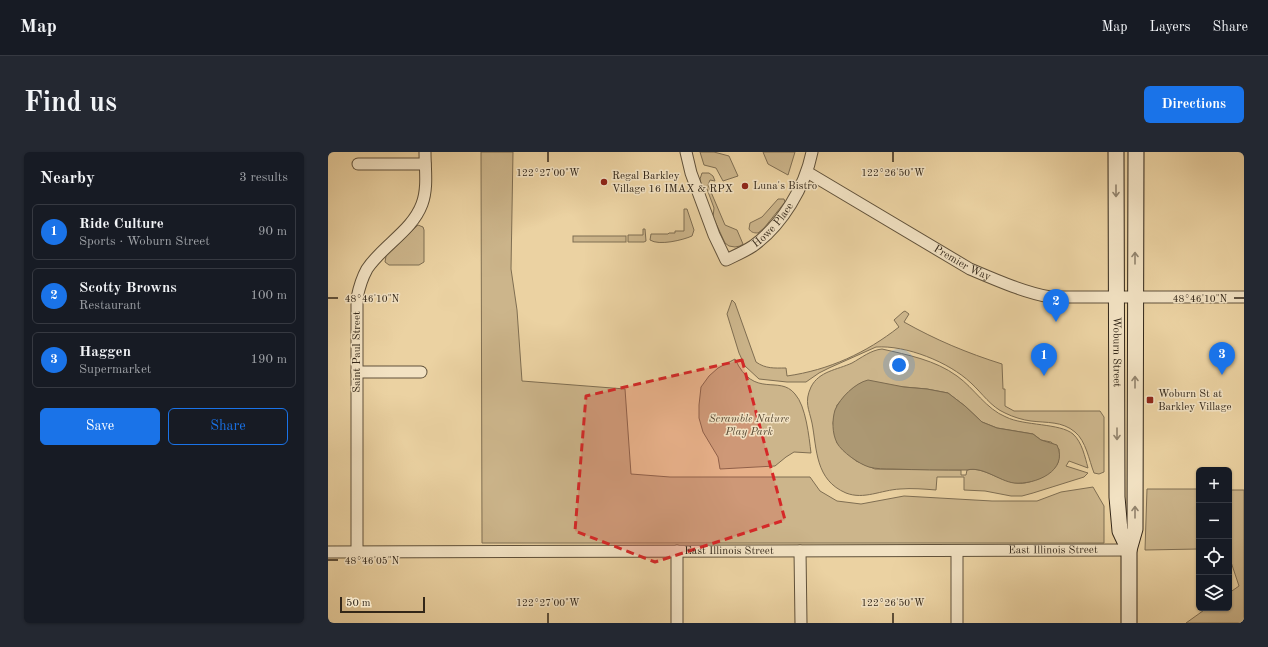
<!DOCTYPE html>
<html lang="en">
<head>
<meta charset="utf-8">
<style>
	:root { --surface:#171b24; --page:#242831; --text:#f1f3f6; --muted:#9ea1a6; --line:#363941; --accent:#1a73e8 }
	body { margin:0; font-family:"Old Standard TT",serif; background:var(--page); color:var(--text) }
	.controls { position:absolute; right:12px; bottom:12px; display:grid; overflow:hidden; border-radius:6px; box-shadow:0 1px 3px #0004 }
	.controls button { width:36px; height:36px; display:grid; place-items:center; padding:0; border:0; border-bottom:1px solid var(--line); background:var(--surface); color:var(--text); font:20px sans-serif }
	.scale { position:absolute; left:12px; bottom:10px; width:85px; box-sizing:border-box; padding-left:4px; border:2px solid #322618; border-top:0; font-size:11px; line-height:14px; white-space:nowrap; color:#322618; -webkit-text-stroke:3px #f2e2c3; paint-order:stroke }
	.you { position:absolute; left:571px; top:213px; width:14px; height:14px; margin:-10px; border:3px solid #fff; border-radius:50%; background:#1a73e8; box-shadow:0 0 0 6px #1a73e833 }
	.badge { display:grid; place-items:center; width:26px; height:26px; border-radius:50%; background:var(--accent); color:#fff; font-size:13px; font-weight:700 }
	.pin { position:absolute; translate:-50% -33px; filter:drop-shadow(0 1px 2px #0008) }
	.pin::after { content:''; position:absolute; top:21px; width:14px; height:12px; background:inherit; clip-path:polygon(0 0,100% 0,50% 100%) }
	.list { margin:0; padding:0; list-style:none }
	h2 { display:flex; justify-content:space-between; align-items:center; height:52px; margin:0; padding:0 16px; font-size:17px }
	h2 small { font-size:13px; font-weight:400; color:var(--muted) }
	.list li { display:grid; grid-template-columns:26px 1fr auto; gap:12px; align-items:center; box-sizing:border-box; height:56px; margin:0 8px 8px; padding:0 8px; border:1px solid var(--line); border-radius:6px }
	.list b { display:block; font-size:15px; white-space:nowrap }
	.list p { margin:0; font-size:13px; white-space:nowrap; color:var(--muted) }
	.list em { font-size:13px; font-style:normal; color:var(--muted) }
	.actions { display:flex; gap:8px; padding:12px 16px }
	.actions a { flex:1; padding:9px 0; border:1px solid var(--accent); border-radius:6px; text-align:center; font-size:14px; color:var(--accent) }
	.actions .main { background:var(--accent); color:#fff }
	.icon { flex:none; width:22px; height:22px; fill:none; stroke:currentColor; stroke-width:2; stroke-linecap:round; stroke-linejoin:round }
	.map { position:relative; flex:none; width:916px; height:471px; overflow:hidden; border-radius:6px }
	header { display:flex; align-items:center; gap:24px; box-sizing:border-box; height:56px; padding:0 20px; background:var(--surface); border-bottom:1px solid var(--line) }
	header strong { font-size:19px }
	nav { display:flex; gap:22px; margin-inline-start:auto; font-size:14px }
	.intro { display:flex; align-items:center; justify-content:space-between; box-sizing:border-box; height:96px; padding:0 24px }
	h1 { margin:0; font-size:28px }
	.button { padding:10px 18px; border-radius:6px; background:var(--accent); color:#fff; font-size:14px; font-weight:700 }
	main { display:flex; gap:24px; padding:0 24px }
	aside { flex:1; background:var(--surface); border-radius:6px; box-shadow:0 1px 3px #0004 }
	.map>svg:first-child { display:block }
	.green { fill:#ccb58b; stroke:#7f6e52; fill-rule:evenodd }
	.water { fill:#ac9873; stroke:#7b6a4f }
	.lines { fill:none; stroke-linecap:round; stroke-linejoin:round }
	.street-casing { stroke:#60513a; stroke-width:13 }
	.secondary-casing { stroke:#322618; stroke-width:17 }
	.street { stroke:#f2e2c3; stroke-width:11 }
	.secondary { stroke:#f2e2c3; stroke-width:15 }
	.oneway { stroke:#92846e }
	.marked { fill:#d62828; fill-opacity:0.2; stroke:#d62828; stroke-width:3; stroke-dasharray:8 5; stroke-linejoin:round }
	.ticks { fill:none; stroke:#322618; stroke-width:1.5 }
	.poi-dot { fill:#8f2418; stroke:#f2e2c3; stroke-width:1.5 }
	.labels { text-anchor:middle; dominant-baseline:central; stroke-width:3; stroke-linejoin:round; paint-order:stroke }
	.poi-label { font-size:11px; fill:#322618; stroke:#f2e2c3; text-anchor:start }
	.street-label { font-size:11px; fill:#322618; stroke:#f2e2c3 }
	.park-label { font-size:11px; font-style:italic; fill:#584a35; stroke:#f2e2c3 }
	.ticks-label { font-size:10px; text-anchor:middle; fill:#322618; stroke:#f2e2c3; stroke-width:3; stroke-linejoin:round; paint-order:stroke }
</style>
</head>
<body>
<header>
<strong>Map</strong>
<nav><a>Map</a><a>Layers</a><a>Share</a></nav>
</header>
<div class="intro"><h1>Find us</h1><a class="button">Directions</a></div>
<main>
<aside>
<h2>Nearby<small>3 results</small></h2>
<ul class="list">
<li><span class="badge">1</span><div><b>Ride Culture</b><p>Sports · Woburn Street</p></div><em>90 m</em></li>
<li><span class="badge">2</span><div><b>Scotty Browns</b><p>Restaurant</p></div><em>100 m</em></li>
<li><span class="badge">3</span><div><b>Haggen</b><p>Supermarket</p></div><em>190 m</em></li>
</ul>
<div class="actions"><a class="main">Save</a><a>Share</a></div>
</aside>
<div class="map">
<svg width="916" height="471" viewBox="0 0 916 471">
	<rect width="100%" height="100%" fill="#ebd2a2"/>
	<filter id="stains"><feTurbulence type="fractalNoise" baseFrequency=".005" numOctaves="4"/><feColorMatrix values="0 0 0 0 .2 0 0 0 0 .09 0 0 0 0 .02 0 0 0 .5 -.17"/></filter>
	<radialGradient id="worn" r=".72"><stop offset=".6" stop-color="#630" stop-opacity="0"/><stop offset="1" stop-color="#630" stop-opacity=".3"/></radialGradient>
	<g class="green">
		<polygon points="153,0 185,0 183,117 189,158 194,229 297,237 303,322 342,325 482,325 492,339 509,349 533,352 576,344 664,349 709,349 733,340 765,335 776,354 776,391 154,391"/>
		<polygon points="372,0 386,0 401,4 410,24 395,29 388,16 376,13"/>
		<polygon points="435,0 467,0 460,23 440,12"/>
		<polygon points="374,21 381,21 385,24 387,29 382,28 380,33 397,73 409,78 415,92 412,94 407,95 401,94 397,91 385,65 386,56 379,37 373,32 372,27"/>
		<path d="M450,47H456L457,50L436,76L430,81C425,81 423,80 421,77L422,71L434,65Z"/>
		<path d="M356,57H359L366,78L364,84C355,88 331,94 322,88L323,82H340L341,81H347V79H356Z"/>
		<polygon points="90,73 95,75 96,78 96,110 91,113 61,113 57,110 58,104"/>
		<polygon points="315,77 317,77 318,89 316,90 300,90 300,83 315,83"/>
		<rect x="245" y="84" width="53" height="6"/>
		<path d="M404,148L407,151L428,210C438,217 446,216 458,216L459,224C501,218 538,201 571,175L566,168L575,160L577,159L581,162L576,170C608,188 639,201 674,212L675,237H677V254L686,259H772L776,265V320L771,322L766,321C761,308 758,289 747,280C734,269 719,271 703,269C695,268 685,265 677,261C663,255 654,241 643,231C621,210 578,193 548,195L501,216L491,221L478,230H459L431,227L417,214L411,201L399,162Z"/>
		<path d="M554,197C580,203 607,208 629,224C646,236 658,257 678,265C696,274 732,271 745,282C754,290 757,305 760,316L741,309L738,314L760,321L756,325L705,341L694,344H683L657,339L636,338V325H609L608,338C596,337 584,336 572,337C553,338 536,348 518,341C487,328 489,297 484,271C481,257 476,250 483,235C491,219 509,218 524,211C533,206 543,198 554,197ZM576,235L599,237L620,241L637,254L654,270L669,276L705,282L713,288L723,290L731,297C731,313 731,313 717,321C712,324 706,329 701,330C679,337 658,313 639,318L638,323H633V318L547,317L528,309L509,291L505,271L509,253L525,236Z"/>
		<path d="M407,207C426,248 451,222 467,242C478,254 481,285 483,301L466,300L458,305L447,314L392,317L390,305L375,280L371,266V253L373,235L381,224L390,216Z"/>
		<polygon points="819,337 871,337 871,397 817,398"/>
		<polygon points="901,338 916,338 916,470 914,471 858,471 879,456 901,456 901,441 911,434 901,404"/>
	</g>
	<path class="water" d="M540,228L576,235L599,237L620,241L637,254L654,270L669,276L705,282L713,288L729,293C741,319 707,333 686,331C671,329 655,314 639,318C614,318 589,318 565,317C557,317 548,317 541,315C531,312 514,300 509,291C504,281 504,268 507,258C512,246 527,231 540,228Z"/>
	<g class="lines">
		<defs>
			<g id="street">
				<path id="s1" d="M358,0L363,21L386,83L398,108C406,104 416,100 425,94C454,73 477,35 484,0"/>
				<polyline points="30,12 97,12"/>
				<path id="s2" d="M479,20L642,117C668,128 695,140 722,145H916"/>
				<polyline points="29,220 93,220"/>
				<path d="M29,399V146C31,136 34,126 39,117C55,93 84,79 94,52C100,36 97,17 97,0"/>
				<polyline points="349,399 349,471"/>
				<polyline points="472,399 473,471"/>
				<polyline points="629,399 629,471"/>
				<path id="s3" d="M0,400L801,398"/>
			</g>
			<g id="secondary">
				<path id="s4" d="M788,0L789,345L792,379L801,398"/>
				<polyline points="801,471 801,398 807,377 808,0"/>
			</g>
		</defs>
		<use href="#street" class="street-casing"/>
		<use href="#secondary" class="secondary-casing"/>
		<use href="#street" class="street"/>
		<use href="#secondary" class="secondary"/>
	</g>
	<defs><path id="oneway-shaft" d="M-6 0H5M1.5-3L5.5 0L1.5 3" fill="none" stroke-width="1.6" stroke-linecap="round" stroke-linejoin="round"/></defs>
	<g class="oneway">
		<use href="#oneway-shaft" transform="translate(788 39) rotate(90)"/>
		<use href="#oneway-shaft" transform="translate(807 106) rotate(-90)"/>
		<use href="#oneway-shaft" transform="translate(807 230) rotate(-90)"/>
		<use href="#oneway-shaft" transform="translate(789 282) rotate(90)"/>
		<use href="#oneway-shaft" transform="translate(807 360) rotate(-90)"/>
	</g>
	<path class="marked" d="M414,208L457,368L327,410L247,379L258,244Z"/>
	<path class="ticks" d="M220,0V10M565,0V10M0,146H10M906,146H916M0,408H10M220,461V471M565,461V471"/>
	<g class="poi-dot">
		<circle cx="276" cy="30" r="4"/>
		<circle cx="417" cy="34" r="4"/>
		<rect x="818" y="244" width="8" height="8" rx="2"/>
	</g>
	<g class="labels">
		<g class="poi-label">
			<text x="284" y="24">Regal Barkley<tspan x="284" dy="13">Village 16 IMAX &amp; RPX</tspan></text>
			<text x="425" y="34">Luna's Bistro</text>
			<text x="830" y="242">Woburn St at<tspan x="830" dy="13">Barkley Village</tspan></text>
		</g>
		<g class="street-label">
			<text stroke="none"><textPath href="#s1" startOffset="175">Howe Place</textPath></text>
			<text stroke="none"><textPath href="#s2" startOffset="180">Premier Way</textPath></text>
			<text transform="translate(29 200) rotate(-90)">Saint Paul Street</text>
			<text stroke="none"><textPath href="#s4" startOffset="200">Woburn Street</textPath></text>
			<text stroke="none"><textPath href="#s3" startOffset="725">East Illinois Street</textPath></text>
			<text stroke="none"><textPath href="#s3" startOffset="401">East Illinois Street</textPath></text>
		</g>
		<g class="park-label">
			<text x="421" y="267">Scramble Nature<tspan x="421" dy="13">Play Park</tspan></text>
		</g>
	</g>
	<g class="ticks-label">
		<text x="220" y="24">122°27'00"W</text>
		<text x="565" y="24">122°26'50"W</text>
		<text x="44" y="150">48°46'10"N</text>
		<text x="872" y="150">48°46'10"N</text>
		<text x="44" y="412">48°46'05"N</text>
		<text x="220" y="454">122°27'00"W</text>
		<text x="565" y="454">122°26'50"W</text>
	</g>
	<rect width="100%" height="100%" filter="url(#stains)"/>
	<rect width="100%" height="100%" fill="url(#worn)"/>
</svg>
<div class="controls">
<button>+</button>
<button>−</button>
<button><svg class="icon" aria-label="locate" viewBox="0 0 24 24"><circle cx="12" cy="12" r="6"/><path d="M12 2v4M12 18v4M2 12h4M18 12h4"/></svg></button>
<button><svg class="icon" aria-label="layers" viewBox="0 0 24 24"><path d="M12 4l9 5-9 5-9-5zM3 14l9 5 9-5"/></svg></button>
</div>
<div class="scale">50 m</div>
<div class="you"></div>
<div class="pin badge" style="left:716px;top:224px">1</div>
<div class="pin badge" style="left:728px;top:170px">2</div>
<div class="pin badge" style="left:894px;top:223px">3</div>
</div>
</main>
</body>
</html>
